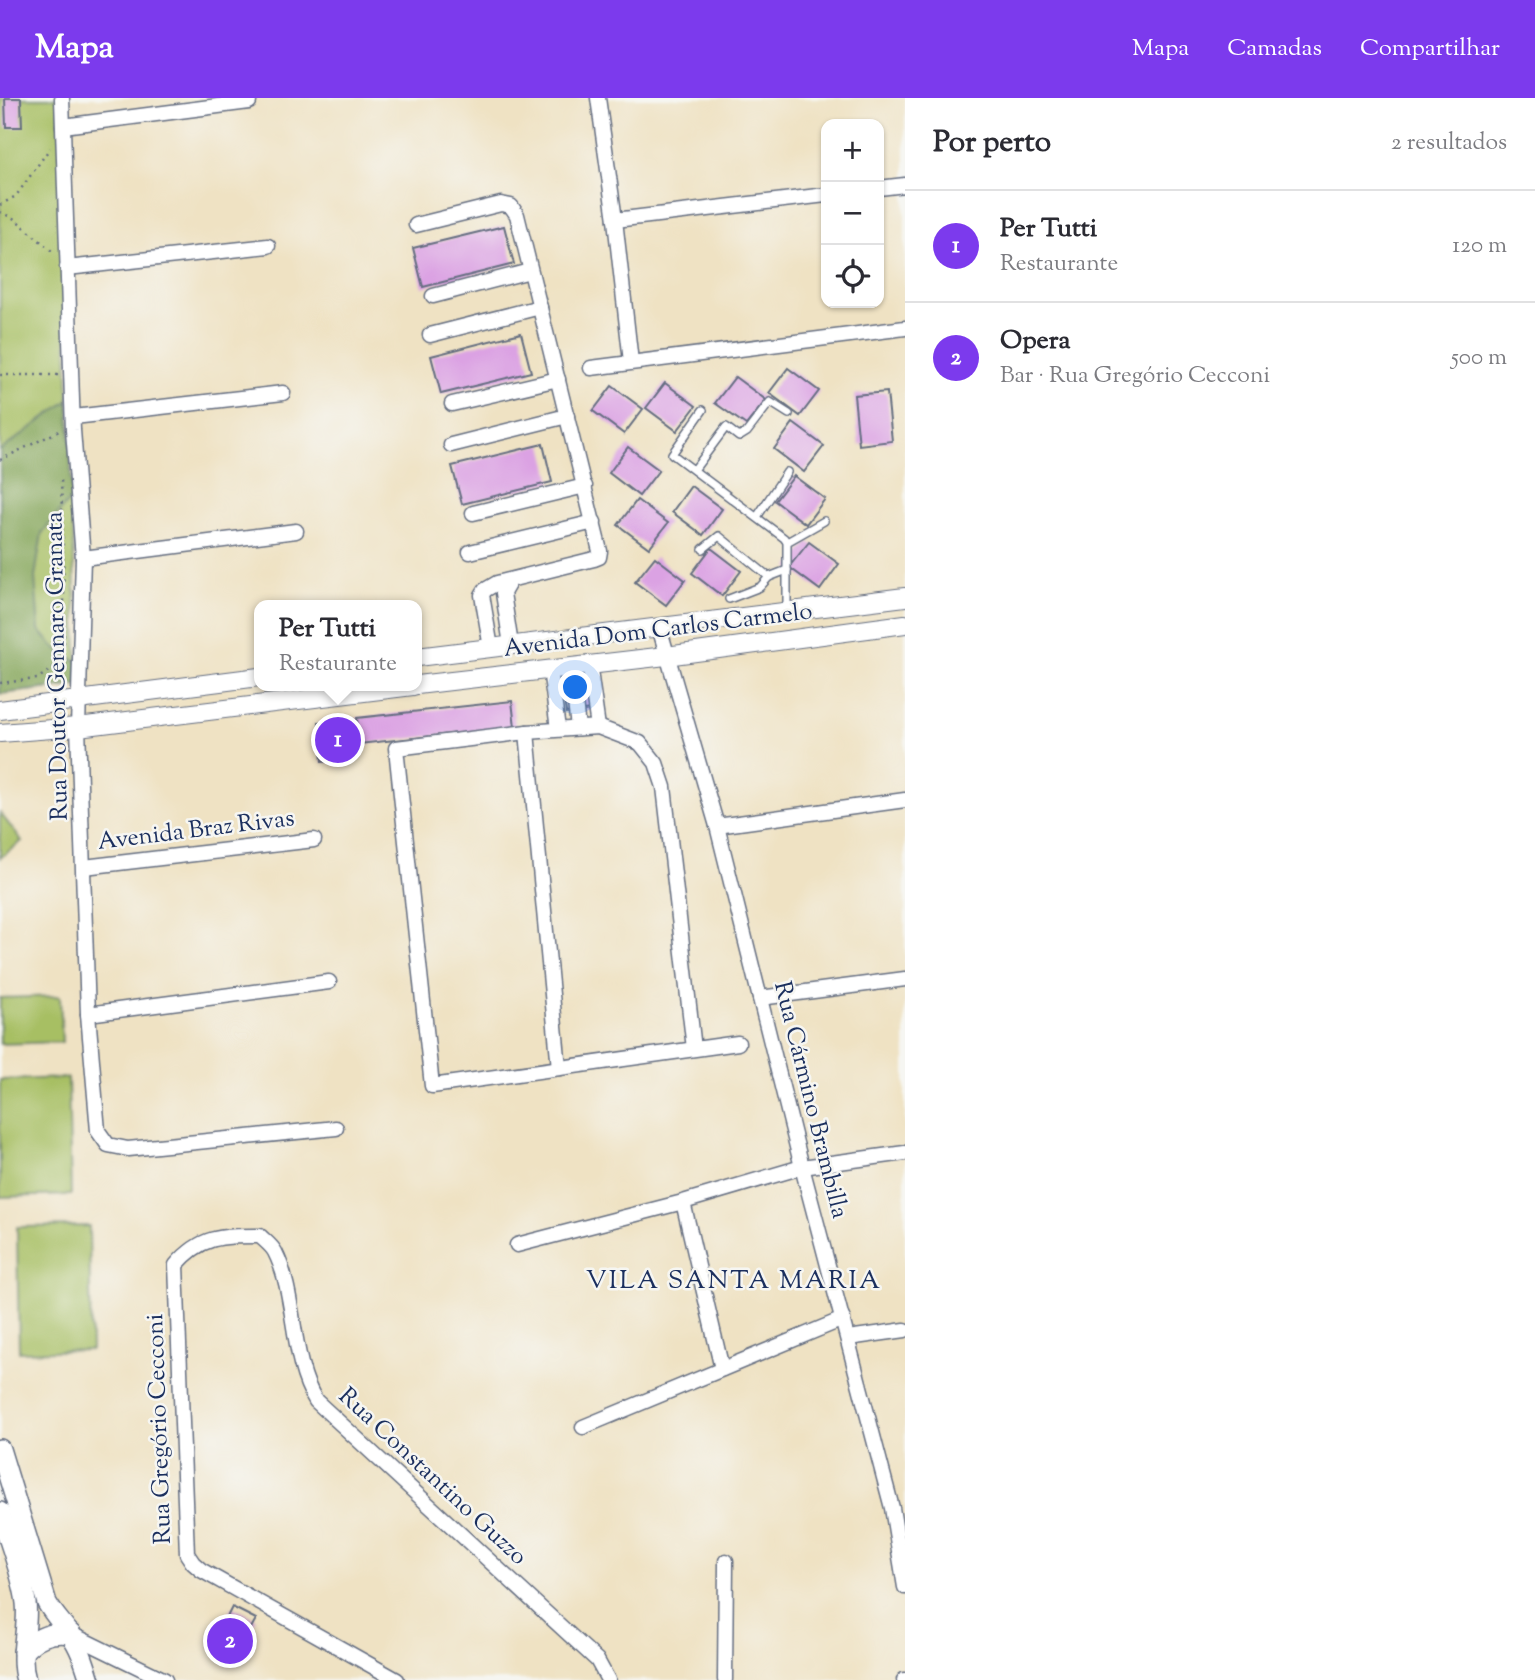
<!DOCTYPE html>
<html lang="pt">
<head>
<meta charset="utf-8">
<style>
	:root { --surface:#fff; --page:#f7f7f7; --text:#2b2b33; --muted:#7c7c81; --line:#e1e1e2; --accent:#7c3aed }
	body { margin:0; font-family:"Sorts Mill Goudy",serif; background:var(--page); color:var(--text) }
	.controls { position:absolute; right:21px; top:21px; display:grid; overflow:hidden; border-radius:14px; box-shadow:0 2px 5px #0004 }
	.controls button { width:63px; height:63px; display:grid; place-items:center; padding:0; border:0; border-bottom:2px solid var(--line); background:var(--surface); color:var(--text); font:35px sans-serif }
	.you { position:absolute; left:576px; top:590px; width:24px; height:24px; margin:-18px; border:5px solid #fff; border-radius:50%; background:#1a73e8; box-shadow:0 0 0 10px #1a73e833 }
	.badge { display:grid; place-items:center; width:46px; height:46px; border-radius:50%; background:var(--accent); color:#fff; font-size:23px; font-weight:700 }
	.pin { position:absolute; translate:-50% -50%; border:4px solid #fff; box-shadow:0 2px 7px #0006 }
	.popup { position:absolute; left:254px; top:502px; width:168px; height:91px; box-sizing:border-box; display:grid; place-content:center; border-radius:14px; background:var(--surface); filter:drop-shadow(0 2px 5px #0005); font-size:23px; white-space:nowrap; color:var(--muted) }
	.popup b { font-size:26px; color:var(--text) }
	.popup::after { content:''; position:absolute; left:50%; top:100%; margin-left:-14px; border:14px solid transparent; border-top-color:var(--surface) }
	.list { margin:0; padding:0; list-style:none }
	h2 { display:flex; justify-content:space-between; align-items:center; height:91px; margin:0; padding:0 28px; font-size:30px }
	h2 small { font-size:23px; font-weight:400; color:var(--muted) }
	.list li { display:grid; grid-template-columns:46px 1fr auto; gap:21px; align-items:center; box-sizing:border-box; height:112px; padding:0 28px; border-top:2px solid var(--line) }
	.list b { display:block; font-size:26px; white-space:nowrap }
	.list p { margin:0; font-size:23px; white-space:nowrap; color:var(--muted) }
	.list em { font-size:23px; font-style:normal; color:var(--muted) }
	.icon { flex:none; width:38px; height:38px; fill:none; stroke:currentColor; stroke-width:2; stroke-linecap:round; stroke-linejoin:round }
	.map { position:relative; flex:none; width:905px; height:1582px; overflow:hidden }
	header { display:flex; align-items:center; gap:42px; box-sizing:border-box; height:98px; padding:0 35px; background:var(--accent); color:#fff }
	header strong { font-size:33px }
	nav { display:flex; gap:38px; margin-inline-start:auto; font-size:24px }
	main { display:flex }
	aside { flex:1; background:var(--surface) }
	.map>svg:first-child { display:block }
	.green { fill:#a7bf64; stroke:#617761; stroke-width:2 }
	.forest { fill:#85a65a; stroke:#506a5c; stroke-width:2 }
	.building { fill:#dba2e3 }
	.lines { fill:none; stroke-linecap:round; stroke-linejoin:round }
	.service-casing { stroke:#656e81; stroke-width:10 }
	.minor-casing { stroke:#656e81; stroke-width:17 }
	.tertiary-casing { stroke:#656e81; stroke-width:20 }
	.secondary-casing { stroke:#656e81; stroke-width:22 }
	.path { stroke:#656e81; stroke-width:2.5; stroke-dasharray:2 5; stroke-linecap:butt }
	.service { stroke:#fff; stroke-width:7 }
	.minor { stroke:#fff; stroke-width:14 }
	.tertiary { stroke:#fff; stroke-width:18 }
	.secondary { stroke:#fff; stroke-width:19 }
	.labels { text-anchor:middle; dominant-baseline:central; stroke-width:5; stroke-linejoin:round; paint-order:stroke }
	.street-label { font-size:24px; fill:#1b2f5e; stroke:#f6f6f2 }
	.neighbourhood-label { font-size:26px; letter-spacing:2px; fill:#1b2f5e; stroke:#f6f6f2 }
</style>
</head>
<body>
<header>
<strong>Mapa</strong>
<nav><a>Mapa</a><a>Camadas</a><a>Compartilhar</a></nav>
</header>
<main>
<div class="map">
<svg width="905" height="1582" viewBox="0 0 905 1582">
	<rect width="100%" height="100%" fill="#f6f6f2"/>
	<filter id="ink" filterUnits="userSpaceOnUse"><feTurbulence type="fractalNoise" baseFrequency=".0143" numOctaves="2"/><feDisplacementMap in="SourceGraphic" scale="14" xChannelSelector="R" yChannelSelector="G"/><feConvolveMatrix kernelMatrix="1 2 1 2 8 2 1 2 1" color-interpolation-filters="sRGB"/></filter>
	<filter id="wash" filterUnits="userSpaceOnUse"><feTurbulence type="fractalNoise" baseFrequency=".00686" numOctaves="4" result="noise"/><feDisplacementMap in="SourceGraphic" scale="28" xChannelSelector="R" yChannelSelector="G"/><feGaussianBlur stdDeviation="1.57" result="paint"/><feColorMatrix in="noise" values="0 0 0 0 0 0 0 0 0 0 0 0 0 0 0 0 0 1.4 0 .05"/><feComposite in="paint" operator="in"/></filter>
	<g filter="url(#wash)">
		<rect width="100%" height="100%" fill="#efe2c3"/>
		<g class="green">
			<polygon points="0,0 59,0 78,587 0,596"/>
			<polygon points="0,715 22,743 0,760"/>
			<polygon points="60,898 62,944 0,946 0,900"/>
			<polygon points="68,980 71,1097 0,1099 0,982"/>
			<polygon points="89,1128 91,1252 19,1254 17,1129"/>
		</g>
		<polygon class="forest" points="69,302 72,399 42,435 35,479 39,532 53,548 78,564 78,587 0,596 0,353"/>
		<g id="blocks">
			<g class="building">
				<polygon points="5,0 21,0 22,29 6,29"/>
				<polygon points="504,128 514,166 423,189 413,150"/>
				<polygon points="521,235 531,274 441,296 431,258"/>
				<polygon points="788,270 819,293 800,318 769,295"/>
				<polygon points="735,279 766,302 746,327 715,305"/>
				<polygon points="665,285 696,308 677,333 646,310"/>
				<polygon points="612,288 643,311 624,336 593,313"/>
				<polygon points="887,294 892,343 859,347 854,297"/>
				<polygon points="793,325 824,348 804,374 774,351"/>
				<polygon points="543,346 552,384 462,406 452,368"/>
				<polygon points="628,349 659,372 639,398 609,375"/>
				<polygon points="794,378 825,401 806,426 775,403"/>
				<polygon points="691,388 722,411 703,437 672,414"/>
				<polygon points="637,402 668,425 649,450 618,427"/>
				<polygon points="809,444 839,466 820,492 789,469"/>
				<polygon points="711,450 741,473 722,498 692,475"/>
				<polygon points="655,459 685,482 666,507 635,484"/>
				<polygon points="599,596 600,611 566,615 564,600"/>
				<polygon points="512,603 515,629 359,646 357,620"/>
				<polygon points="353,621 356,661 322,664 319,624"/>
				<polygon points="232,1509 256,1521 238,1554 231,1550 235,1541 226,1537 231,1527 225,1523"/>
			</g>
		</g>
	</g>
	<g filter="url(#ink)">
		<use href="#blocks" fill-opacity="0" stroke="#656e81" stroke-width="2"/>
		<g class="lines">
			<defs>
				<g id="service">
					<polyline points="703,312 672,356 784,440 787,444 787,512"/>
					<polyline points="694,372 726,329 739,339 747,334 770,304 789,316"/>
					<polyline points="757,419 787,374"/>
					<polyline points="787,444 824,423"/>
					<polyline points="703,451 719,438 769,479"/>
					<polyline points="729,501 760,489 769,479 787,472"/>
				</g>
				<g id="minor">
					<polyline points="62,0 73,332 83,460 78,629 88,916 98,1033 108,1047 128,1051 336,1030"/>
					<polyline points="598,0 615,122 631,264"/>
					<polyline points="63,28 249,4"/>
					<polyline points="879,90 905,87"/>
					<polyline points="615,122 826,97"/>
					<polyline points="416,127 501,106 511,108 517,117 600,453 599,459 594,461 497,485 485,492 482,497 491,550"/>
					<polyline points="67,170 268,148"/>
					<polyline points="433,198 530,173"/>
					<polyline points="430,237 540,209"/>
					<polyline points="591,270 905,230"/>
					<polyline points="452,306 558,281"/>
					<polyline points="74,319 283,295"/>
					<polyline points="451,347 567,318"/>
					<polyline points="473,415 585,388"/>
					<polyline points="470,454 594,424"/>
					<polyline points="83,460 296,433"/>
					<polyline points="510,483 503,495 511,547"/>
					<polyline points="659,529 717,728 802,1069 892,1410 905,1489"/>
					<polyline points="589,566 598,629"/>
					<polyline points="571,569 578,630"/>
					<polyline points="550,571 558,631"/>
					<polyline points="527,634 559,970"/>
					<polyline points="717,728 905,702"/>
					<polyline points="84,769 314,742"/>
					<polyline points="760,900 905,881"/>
					<polyline points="88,916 329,884"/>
					<polyline points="694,951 664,689 656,665 640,645 598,629 527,634 396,650 432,988 738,945"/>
					<polyline points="683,1104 722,1271"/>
					<polyline points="517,1147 683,1104 802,1069 905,1055"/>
					<polyline points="848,1240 905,1232"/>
					<polyline points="583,1329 843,1221"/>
					<polyline points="71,1536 165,1582"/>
					<path d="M397,1582L201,1472L193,1465L187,1456L176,1167C202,1137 222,1138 260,1138C265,1143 272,1148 275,1154C297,1197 290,1262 316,1303L597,1562L608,1582"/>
					<polyline points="725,1582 726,1463"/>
					<polyline points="904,1582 905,1582"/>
				</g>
				<g id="tertiary">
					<polyline points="417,559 905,499"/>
					<polyline points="417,587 666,558 905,526"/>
					<polyline points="0,612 259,579"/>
					<polyline points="0,635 78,629 413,588"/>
				</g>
				<g id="secondary">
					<path d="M0,1351L47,1505C54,1517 62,1525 70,1536C80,1549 85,1566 90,1582"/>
					<path d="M0,1414C8,1441 23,1478 26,1505C29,1531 18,1557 26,1582"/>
					<path d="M23,1554C36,1539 51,1533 71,1536"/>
				</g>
			</defs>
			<use href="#service" class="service-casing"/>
			<use href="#minor" class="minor-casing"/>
			<use href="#tertiary" class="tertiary-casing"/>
			<use href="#secondary" class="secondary-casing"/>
			<g class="path">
				<polyline points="0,107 16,98 50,50"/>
				<polyline points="0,114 15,121 53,154"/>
				<polyline points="0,277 59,277"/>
				<polyline points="0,362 59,333"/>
				<polyline points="0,585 37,581 53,570 61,559 64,546 64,494 61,378"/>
			</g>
			<use href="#service" class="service"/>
			<use href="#minor" class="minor"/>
			<use href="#tertiary" class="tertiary"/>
			<use href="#secondary" class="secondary"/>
		</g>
	</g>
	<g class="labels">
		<g class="street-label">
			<text transform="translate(658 533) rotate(-7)">Avenida Dom Carlos Carmelo</text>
			<text transform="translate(58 568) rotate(-91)">Rua Doutor Gennaro Granata</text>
			<text transform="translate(196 733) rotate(-7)">Avenida Braz Rivas</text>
			<text transform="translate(810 1002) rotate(76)">Rua Cármino Brambilla</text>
			<text transform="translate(160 1331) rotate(-92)">Rua Gregório Cecconi</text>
			<text transform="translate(432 1379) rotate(43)">Rua Constantino Guzzo</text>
		</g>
		<g class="neighbourhood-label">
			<text x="734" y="1183">VILA SANTA MARIA</text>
		</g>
	</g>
</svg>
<div class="controls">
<button>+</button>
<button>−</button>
<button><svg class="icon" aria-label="locate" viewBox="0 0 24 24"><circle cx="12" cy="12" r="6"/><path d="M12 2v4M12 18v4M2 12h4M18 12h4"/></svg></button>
</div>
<div class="you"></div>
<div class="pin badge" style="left:338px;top:642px">1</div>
<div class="popup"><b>Per Tutti</b>Restaurante</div>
<div class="pin badge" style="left:230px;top:1543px">2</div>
</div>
<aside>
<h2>Por perto<small>2 resultados</small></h2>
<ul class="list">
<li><span class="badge">1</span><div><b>Per Tutti</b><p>Restaurante</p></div><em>120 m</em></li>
<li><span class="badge">2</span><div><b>Opera</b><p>Bar · Rua Gregório Cecconi</p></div><em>500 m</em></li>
</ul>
</aside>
</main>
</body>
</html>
